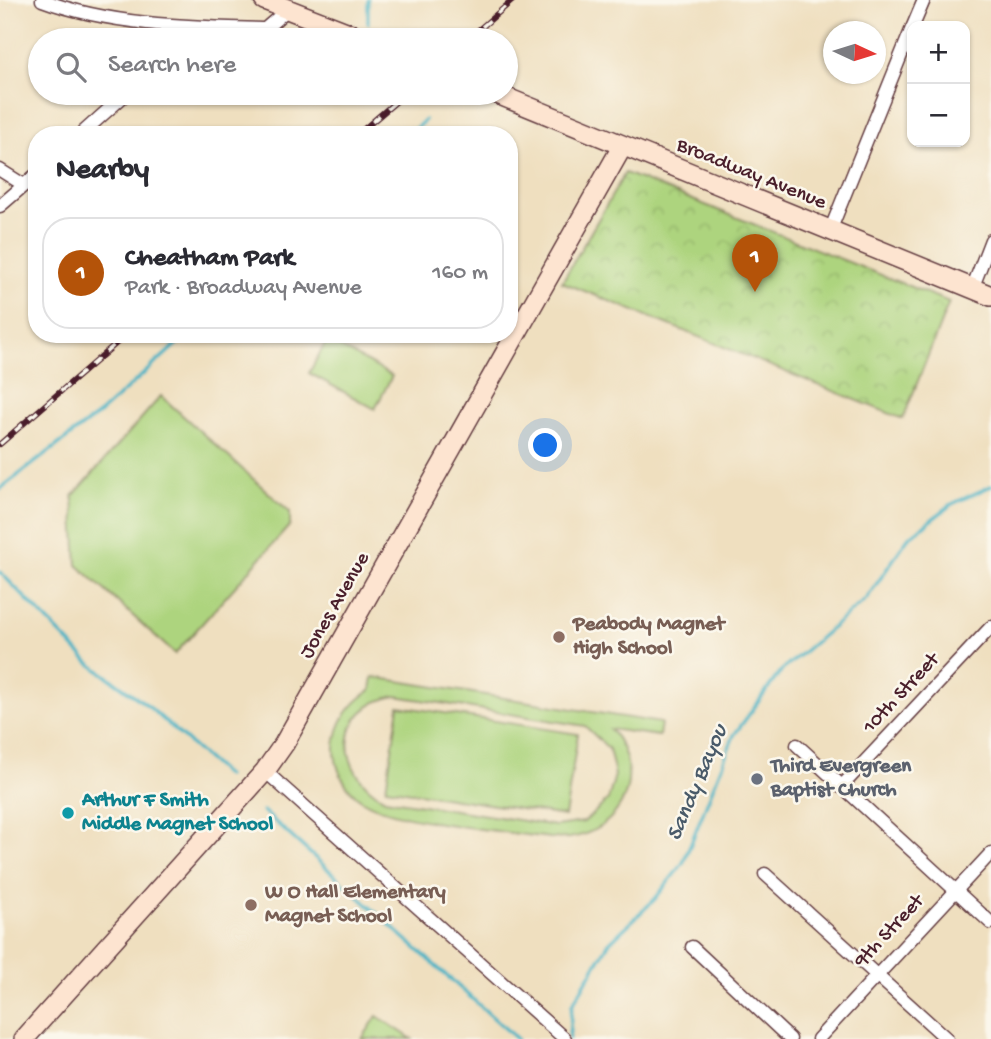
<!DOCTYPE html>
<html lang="en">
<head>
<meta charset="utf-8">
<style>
	:root { --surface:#fff; --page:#f2f2f3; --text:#2b2b33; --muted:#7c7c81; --line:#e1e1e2; --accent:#b45309 }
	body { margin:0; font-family:"Gochi Hand",sans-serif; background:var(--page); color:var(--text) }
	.controls { position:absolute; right:21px; top:21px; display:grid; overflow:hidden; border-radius:14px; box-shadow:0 2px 5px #0004 }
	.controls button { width:63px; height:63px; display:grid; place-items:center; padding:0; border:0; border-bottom:2px solid var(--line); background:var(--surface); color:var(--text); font:35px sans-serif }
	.compass { position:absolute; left:823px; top:21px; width:63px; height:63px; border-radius:50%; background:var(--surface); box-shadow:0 2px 5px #0004; rotate:94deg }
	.you { position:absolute; left:546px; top:446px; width:24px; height:24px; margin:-18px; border:5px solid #fff; border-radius:50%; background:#1a73e8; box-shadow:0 0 0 10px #1a73e833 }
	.badge { display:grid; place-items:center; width:46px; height:46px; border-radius:50%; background:var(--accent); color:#fff; font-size:23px; font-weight:700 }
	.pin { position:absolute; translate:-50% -58px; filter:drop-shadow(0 2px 4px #0008) }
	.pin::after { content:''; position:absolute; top:37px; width:24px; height:21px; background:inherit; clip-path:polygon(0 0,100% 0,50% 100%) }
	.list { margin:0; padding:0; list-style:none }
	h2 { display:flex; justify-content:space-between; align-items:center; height:91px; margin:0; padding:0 28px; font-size:30px }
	h2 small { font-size:23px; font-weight:400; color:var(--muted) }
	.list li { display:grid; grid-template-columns:46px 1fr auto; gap:21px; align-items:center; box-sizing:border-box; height:112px; margin:0 14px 14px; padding:0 14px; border:2px solid var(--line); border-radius:28px }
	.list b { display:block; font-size:26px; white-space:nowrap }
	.list p { margin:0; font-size:23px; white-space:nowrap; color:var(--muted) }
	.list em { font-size:23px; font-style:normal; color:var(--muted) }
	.icon { flex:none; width:38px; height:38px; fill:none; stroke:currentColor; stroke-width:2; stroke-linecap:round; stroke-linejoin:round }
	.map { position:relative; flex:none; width:991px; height:1039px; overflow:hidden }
	.search { position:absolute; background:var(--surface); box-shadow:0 2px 5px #0004; left:28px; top:28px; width:490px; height:77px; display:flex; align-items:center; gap:18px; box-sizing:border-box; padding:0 24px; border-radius:38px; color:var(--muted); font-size:26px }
	.panel { position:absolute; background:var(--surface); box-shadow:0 2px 5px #0004; left:28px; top:126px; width:490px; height:217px; border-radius:28px }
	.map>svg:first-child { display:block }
	.park { fill:url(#park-crowns); stroke:#7c7a54; stroke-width:2 }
	.pitch { fill:#add47e; stroke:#7c7a54; stroke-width:2; fill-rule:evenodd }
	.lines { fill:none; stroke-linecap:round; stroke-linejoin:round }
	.stream { stroke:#48b3c5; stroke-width:3.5 }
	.street-casing { stroke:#633c41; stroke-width:15 }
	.secondary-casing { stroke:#633c41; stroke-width:22 }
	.street { stroke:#fff; stroke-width:12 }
	.secondary { stroke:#fde4d0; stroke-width:19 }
	.rail-casing { stroke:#4a1f2b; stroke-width:6 }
	.rail { stroke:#fbf7ec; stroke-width:3.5; stroke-dasharray:10; stroke-linecap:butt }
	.education-dot { fill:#8d6e63; stroke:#fbf7ec; stroke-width:2.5 }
	.worship-dot { fill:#6b7280; stroke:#fbf7ec; stroke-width:2.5 }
	.culture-dot { fill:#0f9aa8; stroke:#fbf7ec; stroke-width:2.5 }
	.labels { text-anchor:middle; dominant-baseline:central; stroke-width:5; stroke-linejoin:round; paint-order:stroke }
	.street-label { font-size:21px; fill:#4a1f2b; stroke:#fbf7ec }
	.education-label { font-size:21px; font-weight:bold; fill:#785e54; stroke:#fbf7ec; text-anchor:start }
	.worship-label { font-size:21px; font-weight:bold; fill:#5b616d; stroke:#fbf7ec; text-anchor:start }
	.culture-label { font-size:21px; font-weight:bold; fill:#0d838f; stroke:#fbf7ec; text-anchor:start }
	.water-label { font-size:23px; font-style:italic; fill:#495a69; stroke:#fbf7ec }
</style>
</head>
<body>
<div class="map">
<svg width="991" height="1039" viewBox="0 0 991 1039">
	<defs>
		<pattern id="park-crowns" width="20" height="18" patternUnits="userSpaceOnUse" patternTransform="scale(1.75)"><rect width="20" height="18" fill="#add47e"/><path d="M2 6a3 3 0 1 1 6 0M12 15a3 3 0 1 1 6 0" fill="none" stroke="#96b66d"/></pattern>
	</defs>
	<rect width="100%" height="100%" fill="#fbf7ec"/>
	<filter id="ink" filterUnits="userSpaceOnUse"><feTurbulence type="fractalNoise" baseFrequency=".0143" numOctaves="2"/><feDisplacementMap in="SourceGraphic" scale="14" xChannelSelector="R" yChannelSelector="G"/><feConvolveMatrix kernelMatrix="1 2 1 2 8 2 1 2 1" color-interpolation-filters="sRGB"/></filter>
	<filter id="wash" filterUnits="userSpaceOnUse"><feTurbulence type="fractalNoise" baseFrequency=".00686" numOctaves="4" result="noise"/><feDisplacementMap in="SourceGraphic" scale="28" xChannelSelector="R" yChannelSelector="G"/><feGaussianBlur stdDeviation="1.57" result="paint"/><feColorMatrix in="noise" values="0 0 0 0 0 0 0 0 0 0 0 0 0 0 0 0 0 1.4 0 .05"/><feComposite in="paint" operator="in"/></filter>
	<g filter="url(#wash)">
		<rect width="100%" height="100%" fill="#efdfbf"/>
		<polygon class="park" points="625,173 949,302 903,419 562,282"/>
		<g class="pitch">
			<polygon points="327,340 392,376 375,409 309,373"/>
			<polygon points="161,396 290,512 290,525 175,654 77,565 73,496"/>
			<path d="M373,677L661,723L659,736L610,729C653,779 615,844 551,838C508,832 395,822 363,801C345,790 334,767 335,746C337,721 351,703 371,690ZM396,696L585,726L609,749L615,775L608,800L584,822L556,826L385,799C334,772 335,706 396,696Z"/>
			<polygon points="399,706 578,734 565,816 386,788"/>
			<polygon points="377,1016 412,1039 362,1039"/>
		</g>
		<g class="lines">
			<g class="stream">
				<polyline points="368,23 368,0"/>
				<polyline points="408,135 425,120"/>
				<polyline points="0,489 100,413 188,334"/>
				<polyline points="0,572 89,663 147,705 226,776"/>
				<polyline points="263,811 517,1039"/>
				<polyline points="569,1038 572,1005 609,943 655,899 683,863 734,735 781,671 867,598 908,538 952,504 991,486"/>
			</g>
		</g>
	</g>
	<g filter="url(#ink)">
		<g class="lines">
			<defs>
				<g id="street">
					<path d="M42,0C112,26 192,27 265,29L288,9"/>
					<polyline points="913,26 924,0"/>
					<polyline points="185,40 199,27"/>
					<polyline points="80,135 127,93"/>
					<polyline points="0,170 24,185"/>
					<polyline points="0,206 37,174"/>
					<polyline points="830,231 912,28"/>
					<polyline points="972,289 991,240"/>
					<polyline points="797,745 991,923"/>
					<polyline points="265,771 565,1039"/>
					<polyline points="841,787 991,627"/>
					<polyline points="765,874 947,1039"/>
					<polyline points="692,947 790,1039"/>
					<polyline points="818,1039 991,853"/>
				</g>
				<g id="secondary">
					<polyline points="264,0 367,40"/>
					<polyline points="495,93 991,296"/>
					<polyline points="24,1039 265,771 284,744 622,147"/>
				</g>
			</defs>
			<use href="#street" class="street-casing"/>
			<use href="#secondary" class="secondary-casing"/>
			<use href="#street" class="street"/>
			<use href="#secondary" class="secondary"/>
			<defs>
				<g id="rail">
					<polyline points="467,40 513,0"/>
					<polyline points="357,135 406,93"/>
					<polyline points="0,444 127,334"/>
				</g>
			</defs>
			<use href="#rail" class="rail-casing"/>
			<use href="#rail" class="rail"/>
		</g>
	</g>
	<g class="education-dot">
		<circle cx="559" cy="637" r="7"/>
		<circle cx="251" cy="905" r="7"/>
	</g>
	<circle class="worship-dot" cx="757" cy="779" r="7"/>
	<circle class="culture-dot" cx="68" cy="813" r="7"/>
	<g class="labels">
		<g class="street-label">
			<text transform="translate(751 175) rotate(22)">Broadway Avenue</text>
			<text transform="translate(336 606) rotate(-60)">Jones Avenue</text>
			<text transform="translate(902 694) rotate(-47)">10th Street</text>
			<text transform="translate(890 932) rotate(-47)">9th Street</text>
		</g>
		<g class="education-label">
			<text x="573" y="625">Peabody Magnet<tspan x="573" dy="24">High School</tspan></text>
			<text x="265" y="893">W O Hall Elementary<tspan x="265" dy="24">Magnet School</tspan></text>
		</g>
		<g class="worship-label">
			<text x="771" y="767">Third Evergreen<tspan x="771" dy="24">Baptist Church</tspan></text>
		</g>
		<g class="culture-label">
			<text x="82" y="801">Arthur F Smith<tspan x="82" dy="24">Middle Magnet School</tspan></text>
		</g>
		<g class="water-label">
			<text transform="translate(698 783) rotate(-67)">Sandy Bayou</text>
		</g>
	</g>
</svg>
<div class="controls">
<button>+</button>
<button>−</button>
</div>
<svg class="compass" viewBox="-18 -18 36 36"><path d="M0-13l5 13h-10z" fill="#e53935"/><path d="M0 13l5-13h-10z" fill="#7c7c81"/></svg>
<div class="you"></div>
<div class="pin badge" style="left:755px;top:292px">1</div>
<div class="search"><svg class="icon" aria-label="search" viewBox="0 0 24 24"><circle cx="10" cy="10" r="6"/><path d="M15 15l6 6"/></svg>Search here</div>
<section class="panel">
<h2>Nearby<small></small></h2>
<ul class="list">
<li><span class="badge">1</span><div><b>Cheatham Park</b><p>Park · Broadway Avenue</p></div><em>160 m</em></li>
</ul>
</section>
</div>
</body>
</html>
